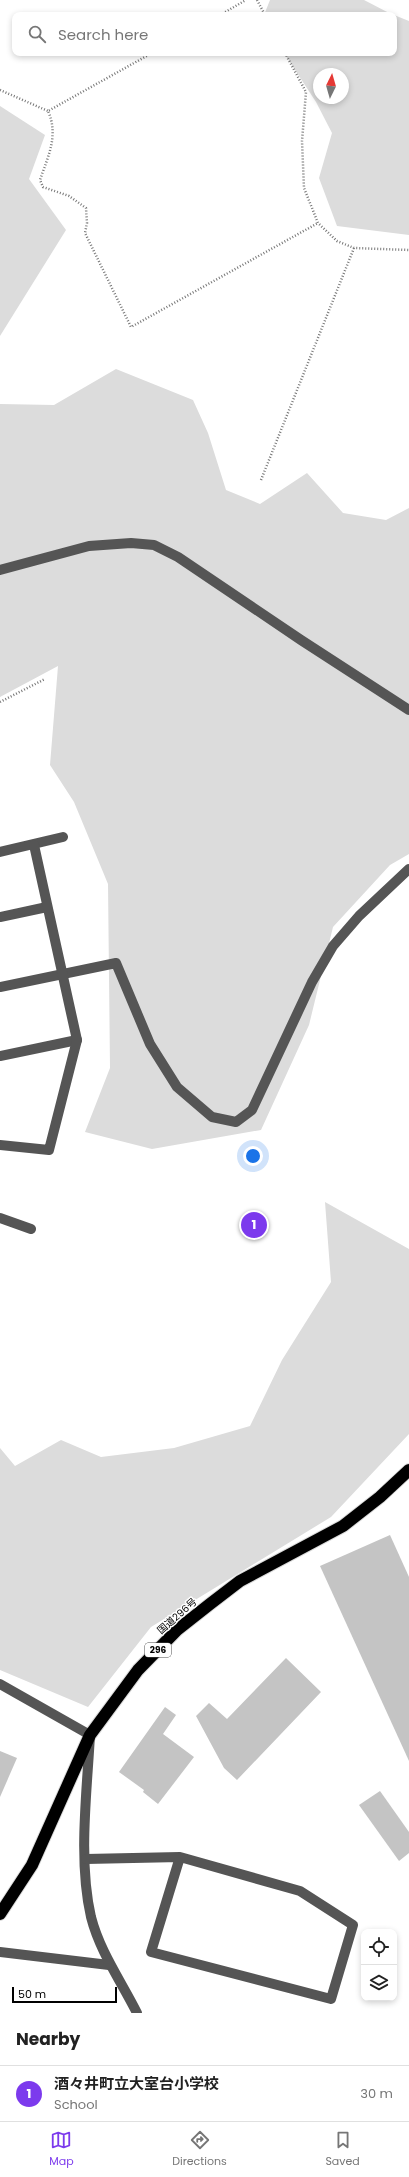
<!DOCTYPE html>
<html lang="en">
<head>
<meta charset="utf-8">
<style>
	:root { --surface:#fff; --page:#f2f2f2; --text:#222; --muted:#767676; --line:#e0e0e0; --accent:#7c3aed }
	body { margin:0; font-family:Poppins,"Noto Sans JP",sans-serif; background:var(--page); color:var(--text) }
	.controls { position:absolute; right:12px; bottom:12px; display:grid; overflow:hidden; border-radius:8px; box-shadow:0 2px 6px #0003 }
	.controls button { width:36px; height:36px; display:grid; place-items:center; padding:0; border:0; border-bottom:1px solid var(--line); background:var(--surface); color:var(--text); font:20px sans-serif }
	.compass { position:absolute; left:313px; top:68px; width:36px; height:36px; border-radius:50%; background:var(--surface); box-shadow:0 2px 6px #0003; rotate:5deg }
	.scale { position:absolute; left:12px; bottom:10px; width:105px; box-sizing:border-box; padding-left:4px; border:2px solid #000; border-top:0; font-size:11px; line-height:14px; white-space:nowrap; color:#000; -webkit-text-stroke:3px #fff; paint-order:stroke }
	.you { position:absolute; left:253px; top:1156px; width:14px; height:14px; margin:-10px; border:3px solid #fff; border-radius:50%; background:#1a73e8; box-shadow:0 0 0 6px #1a73e833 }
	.badge { display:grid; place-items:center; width:26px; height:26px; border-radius:50%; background:var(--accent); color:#fff; font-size:13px; font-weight:700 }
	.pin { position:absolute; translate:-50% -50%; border:2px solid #fff; box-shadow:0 1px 4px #0006 }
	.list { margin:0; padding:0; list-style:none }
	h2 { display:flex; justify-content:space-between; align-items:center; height:52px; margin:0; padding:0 16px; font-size:17px }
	h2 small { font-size:13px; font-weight:400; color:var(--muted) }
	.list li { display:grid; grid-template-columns:26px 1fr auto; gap:12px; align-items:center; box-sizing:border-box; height:56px; padding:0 16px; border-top:1px solid var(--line) }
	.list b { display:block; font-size:15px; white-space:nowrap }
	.list p { margin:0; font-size:13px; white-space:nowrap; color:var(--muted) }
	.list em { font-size:13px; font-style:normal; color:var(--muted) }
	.icon { flex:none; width:22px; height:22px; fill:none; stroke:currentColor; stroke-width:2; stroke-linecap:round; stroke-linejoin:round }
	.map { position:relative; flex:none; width:409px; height:2013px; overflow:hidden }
	.search { position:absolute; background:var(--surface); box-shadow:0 2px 6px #0003; left:12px; right:12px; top:12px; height:44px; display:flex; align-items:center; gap:10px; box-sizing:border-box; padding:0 14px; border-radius:8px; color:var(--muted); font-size:15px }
	.sheet { height:108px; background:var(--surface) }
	nav { display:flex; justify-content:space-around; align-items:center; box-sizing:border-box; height:56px; border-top:1px solid var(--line); background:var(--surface); font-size:11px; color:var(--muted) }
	nav a { display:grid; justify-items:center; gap:2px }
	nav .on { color:var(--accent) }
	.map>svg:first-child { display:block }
	.green { fill:#dcdcdc; fill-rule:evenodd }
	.building { fill:#c4c4c4 }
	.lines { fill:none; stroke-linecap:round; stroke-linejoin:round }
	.highway-casing { stroke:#dbdbdb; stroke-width:14 }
	.path { stroke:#777; stroke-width:2.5; stroke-dasharray:1 2; stroke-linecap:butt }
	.minor { stroke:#555; stroke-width:10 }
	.highway { stroke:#000; stroke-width:12 }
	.labels { text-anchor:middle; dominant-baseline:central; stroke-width:3; stroke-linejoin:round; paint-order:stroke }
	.shield { fill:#fff; stroke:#4c4c4c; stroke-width:1 }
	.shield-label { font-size:9px; font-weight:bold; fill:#000 }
	.street-label { font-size:10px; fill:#000; stroke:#fff }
</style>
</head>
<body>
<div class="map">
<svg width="409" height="2013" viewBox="0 0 409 2013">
	<rect width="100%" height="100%" fill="#fff"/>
	<g class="green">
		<polygon points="270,0 364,0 393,15 264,15"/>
		<path d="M394,15L409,21V235L337,226L319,178L332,133L316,102L284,53H394ZM319,74H343V98H319Z"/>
		<polygon points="0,106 45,135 29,179 66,230 0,336"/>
		<polygon points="116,369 193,400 208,433 226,490 260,504 307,473 343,513 386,520 409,508 409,854 390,865 333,927 309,1025 261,1130 152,1149 85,1132 110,1068 108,884 74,802 50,765 58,666 0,697 0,404 54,405"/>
		<polygon points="325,1202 409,1249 409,1434 331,1517 151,1627 88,1707 0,1670 0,1448 15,1466 61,1440 101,1457 174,1448 250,1426 282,1360 331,1282"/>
	</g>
	<g class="building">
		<polygon points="390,1535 409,1577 409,1761 320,1566"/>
		<polygon points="286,1658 321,1692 237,1780 224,1768 196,1716 209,1703 227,1719"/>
		<polygon points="165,1707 176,1715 163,1734 194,1757 158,1804 143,1792 144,1790 119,1772"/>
		<polygon points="0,1751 17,1758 0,1797"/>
		<polygon points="380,1791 409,1832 409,1853 399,1861 359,1805"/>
	</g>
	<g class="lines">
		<defs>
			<polyline id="highway" points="0,1914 32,1865 90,1735 138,1670 177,1630 210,1604 240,1581 343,1526 380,1497 409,1470"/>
		</defs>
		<use href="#highway" class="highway-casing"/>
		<g class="path">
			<polyline points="257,0 265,15"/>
			<polyline points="220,15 246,0"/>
			<path d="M152,53L48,111C59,136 48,156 40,180L43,187L69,196L86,208L87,223L85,233L131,327L318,223"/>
			<polyline points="285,53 306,92 302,141 304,188 318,223 337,241 354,248 409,250"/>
			<polyline points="0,90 48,111"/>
			<polyline points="261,480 354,248"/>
			<polyline points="0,702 45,679"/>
		</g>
		<g class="minor">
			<polyline points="0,570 89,546 131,543 154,545 178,557 301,640 409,710"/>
			<polyline points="0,852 63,837"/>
			<polyline points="0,917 47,907"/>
			<polyline points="0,987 116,963 150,1044 177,1087 212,1117 236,1122 252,1110 312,982 333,946 359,916 409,869"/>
			<polyline points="0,1056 77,1040"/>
			<polyline points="0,1145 49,1150 77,1040 34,845"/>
			<polyline points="0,1218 31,1229"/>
			<path d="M0,1684L90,1735C87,1792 78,1860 91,1917C100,1952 121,1981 137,2013"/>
			<polyline points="86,1859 180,1857 300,1891 353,1925 331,1999 151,1952 180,1857"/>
			<polyline points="0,1952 109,1965"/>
		</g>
		<use href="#highway" class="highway"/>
	</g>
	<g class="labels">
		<rect class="shield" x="145" y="1643" width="26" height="14" rx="3"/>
		<g class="shield-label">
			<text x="158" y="1650">296</text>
		</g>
		<g class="street-label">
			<text transform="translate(177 1616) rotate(-41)">国道296号</text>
		</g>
	</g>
</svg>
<div class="controls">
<button><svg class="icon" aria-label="locate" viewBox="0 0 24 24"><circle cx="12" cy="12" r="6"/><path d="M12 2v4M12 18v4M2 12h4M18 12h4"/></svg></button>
<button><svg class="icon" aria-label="layers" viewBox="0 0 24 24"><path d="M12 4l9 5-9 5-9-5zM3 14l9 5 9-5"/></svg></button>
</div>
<svg class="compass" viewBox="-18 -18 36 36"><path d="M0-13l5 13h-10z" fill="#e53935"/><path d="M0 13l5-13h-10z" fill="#767676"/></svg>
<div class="scale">50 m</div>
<div class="you"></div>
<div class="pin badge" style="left:254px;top:1225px">1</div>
<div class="search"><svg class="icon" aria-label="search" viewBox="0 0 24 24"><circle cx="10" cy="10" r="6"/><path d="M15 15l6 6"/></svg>Search here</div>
</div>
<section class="sheet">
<h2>Nearby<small></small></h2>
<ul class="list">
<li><span class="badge">1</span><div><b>酒々井町立大室台小学校</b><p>School</p></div><em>30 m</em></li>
</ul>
</section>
<nav>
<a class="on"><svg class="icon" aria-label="map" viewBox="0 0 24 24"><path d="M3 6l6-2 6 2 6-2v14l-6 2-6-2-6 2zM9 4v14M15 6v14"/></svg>Map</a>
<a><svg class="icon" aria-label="directions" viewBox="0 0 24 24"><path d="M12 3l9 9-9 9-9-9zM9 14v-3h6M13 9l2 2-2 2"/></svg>Directions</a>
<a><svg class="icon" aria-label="saved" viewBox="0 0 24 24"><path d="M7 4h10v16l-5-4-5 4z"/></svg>Saved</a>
</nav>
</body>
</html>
